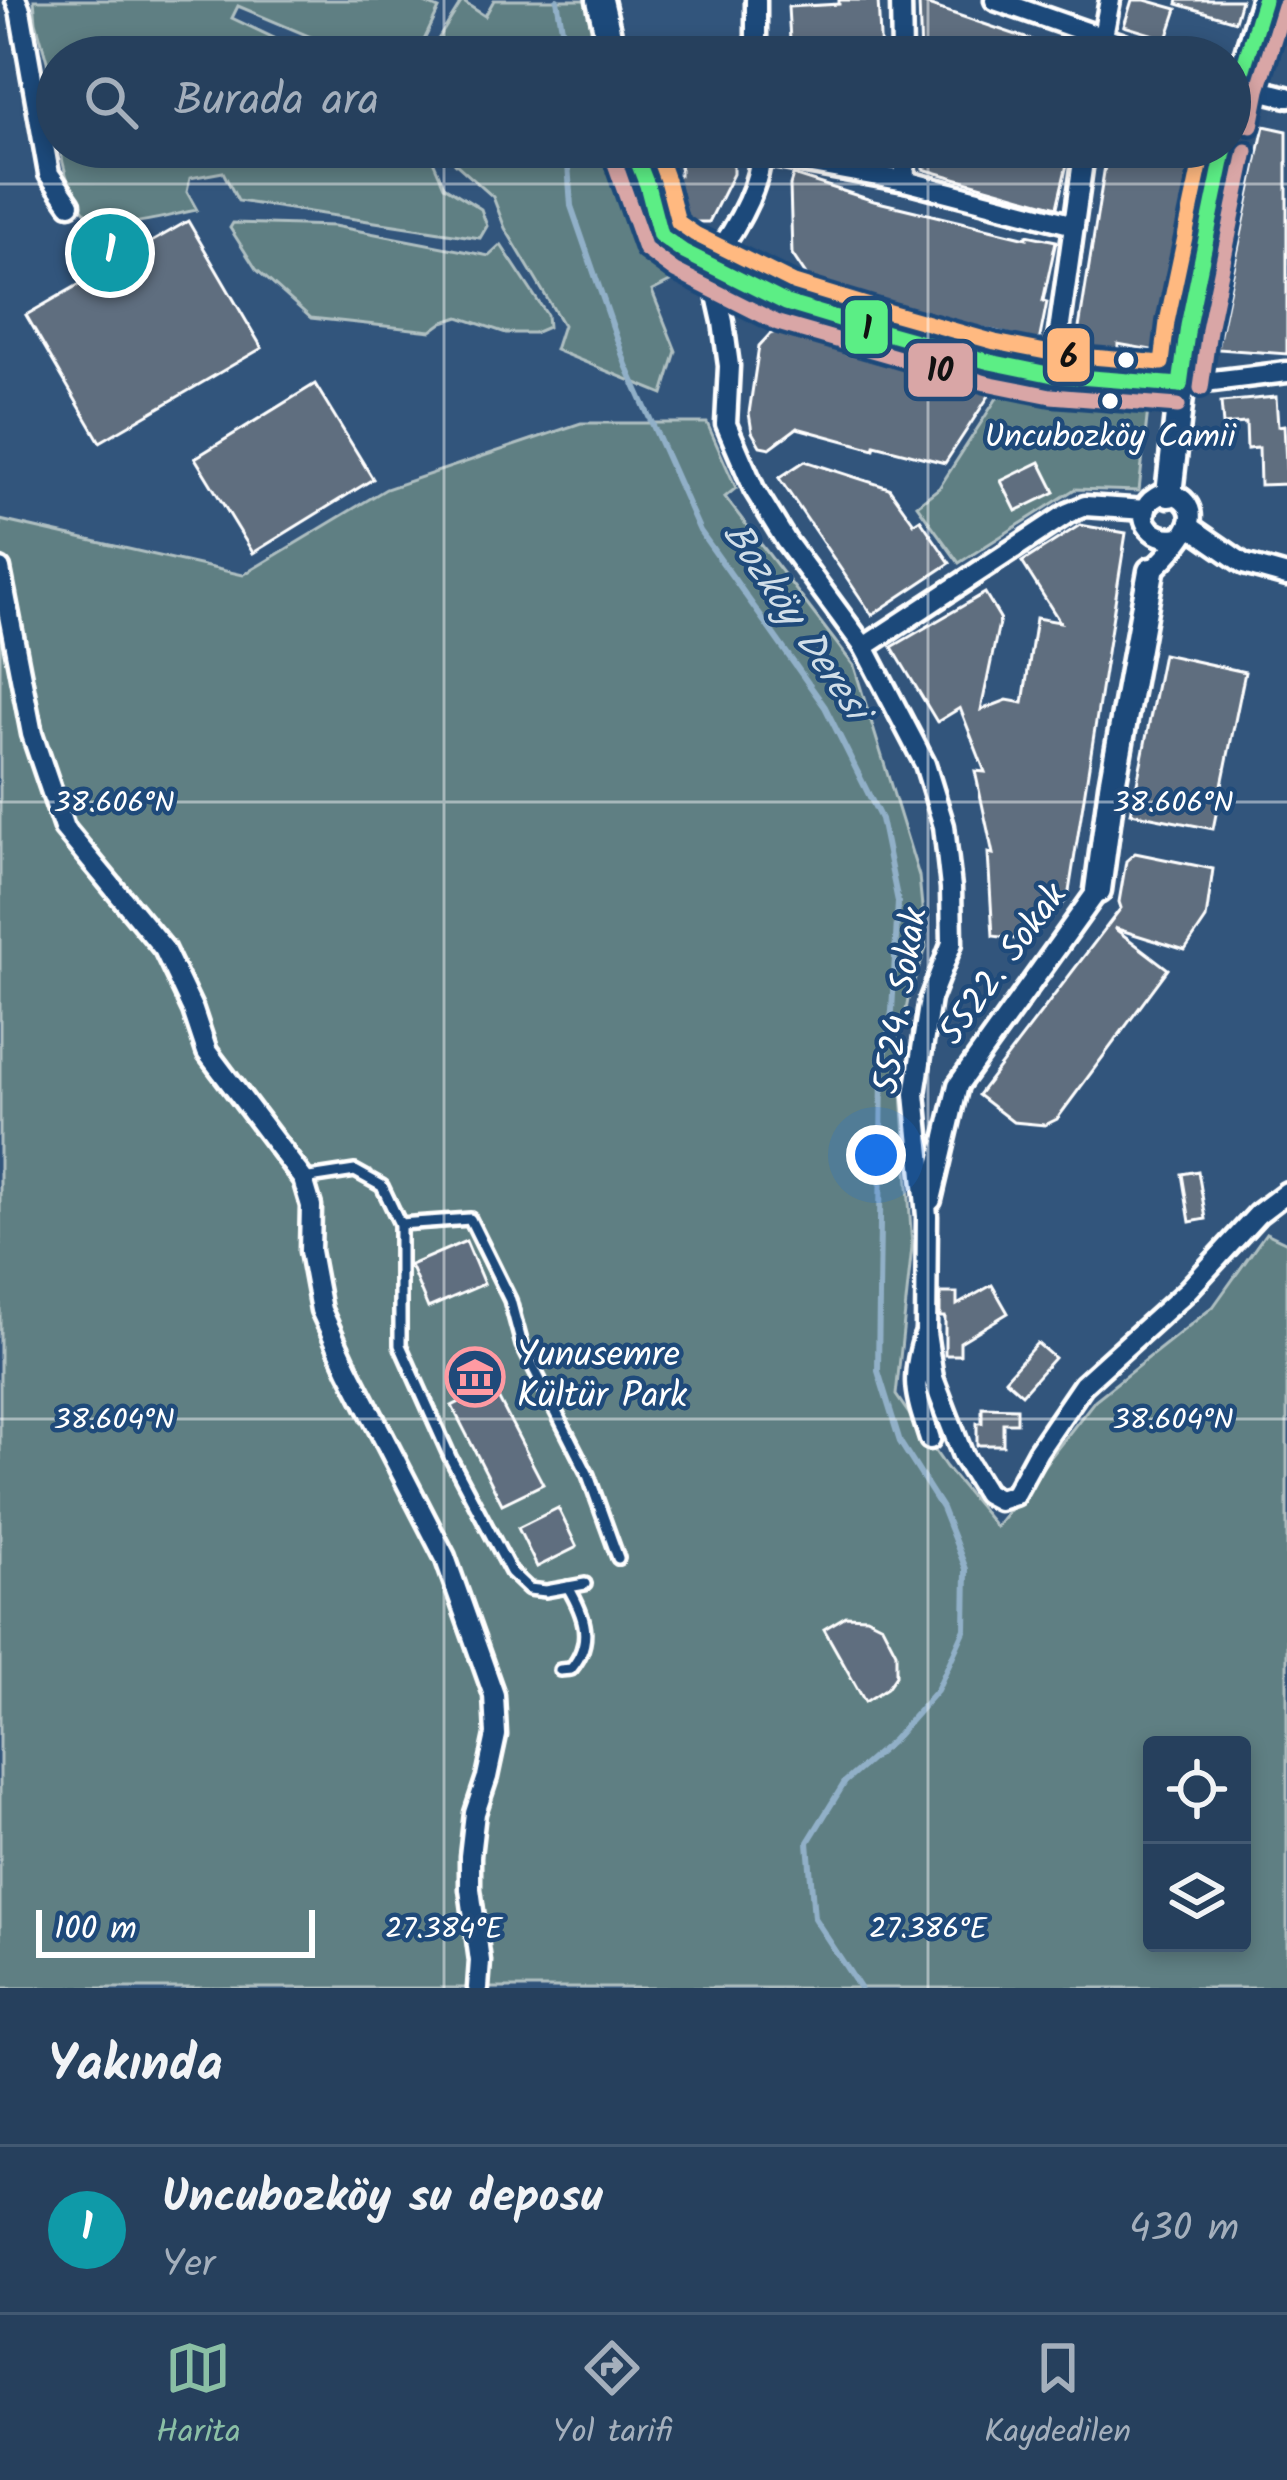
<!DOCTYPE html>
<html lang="tr">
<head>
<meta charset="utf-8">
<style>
	:root { --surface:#26405d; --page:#324b66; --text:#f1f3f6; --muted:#a4afbc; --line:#425972; --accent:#8abfa5 }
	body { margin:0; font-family:Kalam,sans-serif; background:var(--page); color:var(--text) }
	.controls { position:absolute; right:36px; bottom:36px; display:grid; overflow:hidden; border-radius:12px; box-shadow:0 6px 18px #0003 }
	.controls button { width:108px; height:108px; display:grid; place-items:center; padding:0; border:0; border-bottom:3px solid var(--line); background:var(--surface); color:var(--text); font:60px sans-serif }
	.scale { position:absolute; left:36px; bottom:30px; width:279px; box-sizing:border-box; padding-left:12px; border:6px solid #fff; border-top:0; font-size:33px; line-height:42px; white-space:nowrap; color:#fff; -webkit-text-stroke:9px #1f4a7a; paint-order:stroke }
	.you { position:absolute; left:876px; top:1155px; width:42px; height:42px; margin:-30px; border:9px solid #fff; border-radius:50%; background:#1a73e8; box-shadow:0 0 0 18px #1a73e833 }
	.badge { display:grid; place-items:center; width:78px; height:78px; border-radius:50%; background:var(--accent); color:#fff; font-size:39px; font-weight:700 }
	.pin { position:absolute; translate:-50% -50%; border:6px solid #fff; box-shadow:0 3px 12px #0006 }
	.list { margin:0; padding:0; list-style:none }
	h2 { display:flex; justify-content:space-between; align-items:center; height:156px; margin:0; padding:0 48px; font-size:51px }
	h2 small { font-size:39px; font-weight:400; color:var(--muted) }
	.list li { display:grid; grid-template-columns:78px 1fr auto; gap:36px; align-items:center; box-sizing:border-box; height:168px; padding:0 48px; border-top:3px solid var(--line) }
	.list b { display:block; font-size:45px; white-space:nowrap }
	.list p { margin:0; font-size:39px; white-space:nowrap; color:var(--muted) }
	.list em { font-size:39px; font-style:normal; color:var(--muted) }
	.icon { flex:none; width:66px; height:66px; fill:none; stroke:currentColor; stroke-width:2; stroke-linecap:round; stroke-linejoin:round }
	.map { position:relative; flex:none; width:1287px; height:1988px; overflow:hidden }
	.search { position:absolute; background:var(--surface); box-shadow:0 6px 18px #0003; left:36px; right:36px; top:36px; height:132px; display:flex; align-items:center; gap:30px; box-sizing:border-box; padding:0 42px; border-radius:66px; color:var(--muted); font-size:45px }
	.sheet { height:324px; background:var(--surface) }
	nav { display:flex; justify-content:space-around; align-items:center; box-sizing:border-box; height:168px; border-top:3px solid var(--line); background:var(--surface); font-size:33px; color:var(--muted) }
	nav a { display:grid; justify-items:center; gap:6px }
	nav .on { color:var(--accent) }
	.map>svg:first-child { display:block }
	.green { fill:#5f7f83; stroke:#afbfc1; stroke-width:3; fill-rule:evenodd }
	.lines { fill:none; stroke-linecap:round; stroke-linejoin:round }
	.stream { stroke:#91b0c8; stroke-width:6 }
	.building { fill:#5f6e7f; stroke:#fff; stroke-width:3 }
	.lane-casing { stroke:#fff; stroke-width:18 }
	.street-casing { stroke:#fff; stroke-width:27 }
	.secondary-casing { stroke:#fff; stroke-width:33 }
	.lane { stroke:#1f4a7a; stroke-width:9 }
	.street { stroke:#1f4a7a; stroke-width:18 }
	.secondary { stroke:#1f4a7a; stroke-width:24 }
	.bus-1-casing { stroke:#1f4a7a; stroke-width:24 }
	.bus-2-casing { stroke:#1f4a7a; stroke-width:24 }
	.bus-3-casing { stroke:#1f4a7a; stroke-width:24 }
	.bus-1 { stroke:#5bee85; stroke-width:15 }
	.bus-2 { stroke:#d9a6a6; stroke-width:15 }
	.bus-3 { stroke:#ffb980; stroke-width:15 }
	.ticks { fill:none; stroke:#fff; stroke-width:3; stroke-opacity:0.45 }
	.bus-dot { fill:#fff; stroke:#1f4a7a; stroke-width:4.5 }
	.labels { text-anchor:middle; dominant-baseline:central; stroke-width:9; stroke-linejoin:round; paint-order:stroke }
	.bus-label { font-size:33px; fill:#fff; stroke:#1f4a7a }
	.street-label { font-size:36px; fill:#fff; stroke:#1f4a7a }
	.poi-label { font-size:36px; fill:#fff; stroke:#1f4a7a; text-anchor:start }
	.water-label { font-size:39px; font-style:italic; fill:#d1dee8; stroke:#1f4a7a }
	.ticks-label { font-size:30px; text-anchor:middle; fill:#fff; stroke:#1f4a7a; stroke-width:9; stroke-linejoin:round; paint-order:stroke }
	.line-badge { stroke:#1f4a7a; stroke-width:4.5 }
	.pale-badge-label { font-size:33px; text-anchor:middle; font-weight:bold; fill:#111 }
</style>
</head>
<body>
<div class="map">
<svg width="1287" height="1988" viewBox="0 0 1287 1988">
	<rect width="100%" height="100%" fill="#32557c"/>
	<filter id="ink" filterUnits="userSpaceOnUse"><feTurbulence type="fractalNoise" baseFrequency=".00833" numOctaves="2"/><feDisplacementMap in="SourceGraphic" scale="24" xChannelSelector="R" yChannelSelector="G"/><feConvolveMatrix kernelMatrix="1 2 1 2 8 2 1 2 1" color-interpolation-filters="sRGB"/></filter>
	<g filter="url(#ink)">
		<g class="green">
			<polygon points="34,0 418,0 439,9 416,57 358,57 238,6 232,18 314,57 57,57 57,126 47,61 36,22"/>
			<polygon points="494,0 589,0 599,57 427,57 462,1 485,16"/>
			<path d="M60,147H427L444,186L481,209L487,226L480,238L238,201L223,172L190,178L187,192L197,210C174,214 121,230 100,222C73,212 64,172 60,147Z"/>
			<polygon points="448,147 616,147 650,245 684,275 652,291 676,351 663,394 555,350 563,325 505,228 493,197 455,163"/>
			<polygon points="233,223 334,226 489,256 501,245 547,315 548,327 534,333 506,333 459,317 443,322 431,331 311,318 256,269 230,228"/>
			<polygon points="1006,384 1149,400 1139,491 1075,489 959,563 917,505 939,488"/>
			<path d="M581,423H707L736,488L725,497L854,666L919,876L926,948L909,995L899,1045L912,1247L896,1395L946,1467L996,1527L1095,1400L1213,1307L1266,1233L1287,1243V1988H0V520L243,575L386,489ZM1152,1745H1242V1943H1152Z"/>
		</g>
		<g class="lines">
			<g class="stream">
				<polyline points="557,0 567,57"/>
				<polyline points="570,147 568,164 571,206 626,365 700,531 825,707 881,819 898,902 892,1011 882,1072 878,1371 900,1442 942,1508 966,1569 965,1629 937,1690 893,1740 845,1782 808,1842 814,1918 860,1988"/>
			</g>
		</g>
		<g class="building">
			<polygon points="839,0 878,0 881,57 791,57 788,7 839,4"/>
			<polygon points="1132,0 1145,0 1177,9 1167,39 1124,26"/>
			<polygon points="1178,0 1241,0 1235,21 1177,4"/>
			<polygon points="919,2 1073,54 1072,57 921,57"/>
			<polygon points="1264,126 1287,131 1287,354 1217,349"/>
			<polygon points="680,147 733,147 733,174 709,222 676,222 675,175 680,175"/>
			<polygon points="922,147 1071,147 1057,207 923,169"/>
			<polygon points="1108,147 1128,147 1166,154 1168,147 1208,147 1194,207 1168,353 1118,344 1118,351 1076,347"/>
			<polygon points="793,175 874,201 1027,238 1027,235 1056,241 1043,301 1047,302 1039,342 898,307 898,310 810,281 792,254 790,185"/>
			<polygon points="188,221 262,348 100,442 26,315 99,273 87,253 121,234 132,253"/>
			<polygon points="782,330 898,364 994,388 945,463 875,445 874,449 797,428 770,448 760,446 752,432 749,413 759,346 770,334"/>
			<polygon points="315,384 373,479 253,553 195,458"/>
			<polygon points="1276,397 1278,426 1284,425 1287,484 1260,485 1259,448 1247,449 1246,423 1223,425 1221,402"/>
			<polygon points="805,461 889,488 914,523 920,519 950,563 872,615 779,478"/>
			<polygon points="1040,462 1055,492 1016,511 1001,481"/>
			<polygon points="1080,525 1126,533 1068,898 1030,941 993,936 988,853 993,854 975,771 985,772 960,708 937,722 892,647 985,593 1000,618 981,710 1007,700 1023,703 1036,618 1060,622 1022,562"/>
			<polygon points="1163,654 1245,672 1213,829 1131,813"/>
			<polygon points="1135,853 1213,869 1206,919 1185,950 1114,928 1168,969 1057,1119 1045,1125 1013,1122 978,1095 1121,908 1119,902 1126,861"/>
			<polygon points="1198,1171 1206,1219 1190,1222 1182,1174"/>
			<polygon points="466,1241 484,1284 428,1308 410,1265"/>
			<polygon points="992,1285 1008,1313 960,1342 960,1355 945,1355 945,1317 940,1317 940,1293 957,1293 957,1305"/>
			<polygon points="1037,1343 1054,1358 1022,1394 1005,1379"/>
			<polygon points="492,1386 543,1484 502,1504 452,1406"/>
			<polygon points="982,1407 1017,1408 1017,1423 1003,1423 1003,1445 977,1445 977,1423 982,1423"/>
			<polygon points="558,1508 577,1547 537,1567 518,1528"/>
			<polygon points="846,1616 866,1617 882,1625 896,1652 896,1675 887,1688 865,1702 824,1629"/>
		</g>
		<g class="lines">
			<defs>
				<g id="lane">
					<polyline points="303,1179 355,1171 382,1186 400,1224 400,1345 450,1457 511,1572 529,1589 546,1591 585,1584"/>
					<polyline points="400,1224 470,1219 510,1300 522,1345 588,1475 618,1558"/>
					<path d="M560,1670L571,1669C594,1641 585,1616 568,1587"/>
				</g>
				<g id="street">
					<polyline points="16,0 20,10 49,174 70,204"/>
					<polyline points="901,0 902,57"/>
					<polyline points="995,0 1158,57"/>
					<polyline points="756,57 756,0"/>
					<polyline points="1099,57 1110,0"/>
					<polyline points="1230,83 1287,97"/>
					<path d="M761,147C762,187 733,233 710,264L723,322L729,366L726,424L754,489L786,541L864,647L925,764L944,826L951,888L952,943L930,999L915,1094L927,1216L926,1333L933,1378L963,1456L986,1493L999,1500L1014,1495L1038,1451L1083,1385L1187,1291L1258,1214L1287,1192"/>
					<polyline points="904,147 905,181"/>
					<polyline points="762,155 905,181 1074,225"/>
					<polyline points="1053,375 1085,147"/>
					<polyline points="1180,385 1287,372"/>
					<polyline points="1189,526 1244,564 1287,576"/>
					<polyline points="0,569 32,734 64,828 164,949 193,1010 207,1052 303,1179 311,1206 310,1251 321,1310 348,1369 445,1557 494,1695 496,1735 487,1777 475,1813 470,1856 470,1889 480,1961 478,1988"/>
					<path d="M1151,571C1163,561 1182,540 1188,527C1199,507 1175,485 1156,497C1130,513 1151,543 1178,537"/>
					<polyline points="864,647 1068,513 1085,506 1146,510"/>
					<polyline points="931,1200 958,1085 1098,890"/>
					<path d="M924,1337C910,1381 916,1396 930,1439"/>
				</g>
				<g id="secondary">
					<polyline points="600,0 613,57"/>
					<polyline points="1230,122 1238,85 1264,0"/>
					<polyline points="632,147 647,185 660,235 684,252 786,303 883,332 990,362 1053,375 1180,385"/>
					<polyline points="1169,494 1188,326 1225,147"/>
					<polyline points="1098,890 1112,786 1151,571"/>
				</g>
			</defs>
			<use href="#lane" class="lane-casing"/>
			<use href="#street" class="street-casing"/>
			<use href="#secondary" class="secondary-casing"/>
			<use href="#lane" class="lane"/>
			<use href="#street" class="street"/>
			<use href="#secondary" class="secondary"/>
			<defs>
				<g id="bus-1">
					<polyline points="1230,122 1238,85 1264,0"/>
					<polyline points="632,147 647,185 660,235 684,252 786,303 883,332 990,362 1053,375 1180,385"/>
					<polyline points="1180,385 1188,326 1225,147"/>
				</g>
				<g id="bus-2">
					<polyline points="1251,126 1258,90 1284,6"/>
					<polyline points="612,155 645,249 675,271 778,323 986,383 1051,396 1178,406"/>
					<polyline points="1201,388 1209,330 1246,151"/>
				</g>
				<polyline id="bus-3" points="655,147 667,180 678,222 695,234 794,283 889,312 995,342 1056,354 1162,363 1167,322 1204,147"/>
			</defs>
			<use href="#bus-1" class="bus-1-casing"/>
			<use href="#bus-2" class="bus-2-casing"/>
			<use href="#bus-3" class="bus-3-casing"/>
			<use href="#bus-1" class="bus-1"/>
			<use href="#bus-2" class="bus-2"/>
			<use href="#bus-3" class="bus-3"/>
		</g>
	</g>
	<path class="ticks" d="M444,0V57M928,0V57M444,147V1988M928,147V1988M0,184H1287M0,802H1287M0,1419H1287"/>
	<defs>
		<symbol id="museum-ring" viewBox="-11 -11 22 22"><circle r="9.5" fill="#1f4a7a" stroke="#ff9aa2" stroke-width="1.5"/><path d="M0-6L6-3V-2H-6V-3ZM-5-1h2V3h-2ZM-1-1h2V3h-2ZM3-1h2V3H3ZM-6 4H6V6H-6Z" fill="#ff9aa2"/></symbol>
	</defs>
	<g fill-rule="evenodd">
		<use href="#museum-ring" x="442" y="1344" width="66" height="66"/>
	</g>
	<g class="bus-dot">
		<circle cx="1126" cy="360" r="10"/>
		<circle cx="1110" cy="401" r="10"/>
	</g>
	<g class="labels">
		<g class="bus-label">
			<text x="1110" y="438">Uncubozköy Camii</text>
		</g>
		<g class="street-label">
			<text transform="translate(1004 965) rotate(-54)">5522. Sokak</text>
			<text transform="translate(902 1001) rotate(-81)">5524. Sokak</text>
		</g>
		<g class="poi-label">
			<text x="517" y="1356">Yunusemre<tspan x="517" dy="41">Kültür Park</tspan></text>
		</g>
		<g class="water-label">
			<text transform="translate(794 622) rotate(56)">Bozköy Deresi</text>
		</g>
	</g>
	<g class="ticks-label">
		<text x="114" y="812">38.606°N</text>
		<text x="1173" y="812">38.606°N</text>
		<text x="114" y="1429">38.604°N</text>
		<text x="1173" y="1429">38.604°N</text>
		<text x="444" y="1938">27.384°E</text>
		<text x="928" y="1938">27.386°E</text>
	</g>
	<g class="line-badge">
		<rect x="843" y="298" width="47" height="58" rx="12" fill="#5bee85"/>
		<rect x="1045" y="326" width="47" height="58" rx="12" fill="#ffb980"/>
		<rect x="906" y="341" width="69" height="58" rx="12" fill="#d9a6a6"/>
	</g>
	<g class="pale-badge-label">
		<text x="867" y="339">1</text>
		<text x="1069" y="367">6</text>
		<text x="940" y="381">10</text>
	</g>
</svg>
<div class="controls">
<button><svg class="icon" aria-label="locate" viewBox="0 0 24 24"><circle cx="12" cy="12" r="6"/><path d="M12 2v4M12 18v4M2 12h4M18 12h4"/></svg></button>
<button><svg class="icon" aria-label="layers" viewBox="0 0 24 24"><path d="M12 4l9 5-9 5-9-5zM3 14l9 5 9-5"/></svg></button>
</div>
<div class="scale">100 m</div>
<div class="you"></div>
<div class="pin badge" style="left:110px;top:253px;background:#0f9aa8">1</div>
<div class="search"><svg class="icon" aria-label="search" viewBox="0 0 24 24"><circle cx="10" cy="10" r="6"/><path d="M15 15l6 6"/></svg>Burada ara</div>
</div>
<section class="sheet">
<h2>Yakında<small></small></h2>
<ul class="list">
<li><span class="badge" style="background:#0f9aa8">1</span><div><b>Uncubozköy su deposu</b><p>Yer</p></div><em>430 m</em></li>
</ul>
</section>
<nav>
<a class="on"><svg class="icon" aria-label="map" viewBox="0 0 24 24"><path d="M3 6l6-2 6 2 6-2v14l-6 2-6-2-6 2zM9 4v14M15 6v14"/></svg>Harita</a>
<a><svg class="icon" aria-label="directions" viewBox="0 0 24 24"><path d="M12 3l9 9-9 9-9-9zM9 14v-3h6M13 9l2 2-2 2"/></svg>Yol tarifi</a>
<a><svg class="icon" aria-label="saved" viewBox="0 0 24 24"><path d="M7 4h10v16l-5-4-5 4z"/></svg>Kaydedilen</a>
</nav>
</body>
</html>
